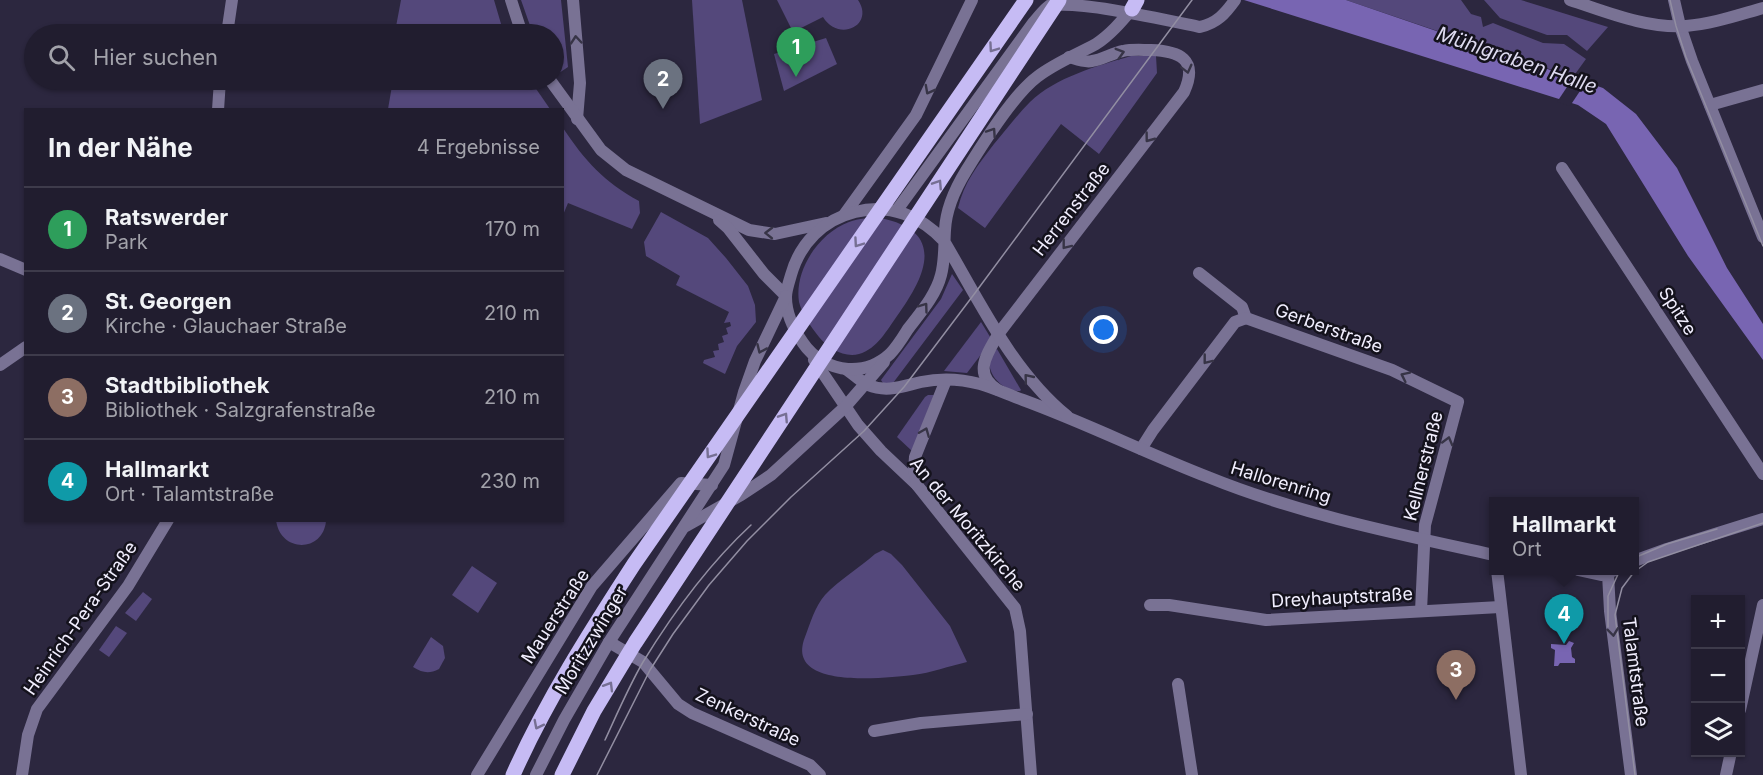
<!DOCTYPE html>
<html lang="de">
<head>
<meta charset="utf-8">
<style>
	:root { --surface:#211d2f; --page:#2d2a3b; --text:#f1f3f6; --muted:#a2a2aa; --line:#3e3b4b; --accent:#b8c147 }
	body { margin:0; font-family:Inter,sans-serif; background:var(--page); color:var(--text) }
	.controls { position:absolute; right:18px; bottom:18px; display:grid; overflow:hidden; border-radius:0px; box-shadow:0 2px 4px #0004 }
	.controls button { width:54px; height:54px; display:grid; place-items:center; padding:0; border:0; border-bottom:2px solid var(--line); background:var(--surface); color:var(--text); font:30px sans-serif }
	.you { position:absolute; left:1104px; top:330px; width:21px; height:21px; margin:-15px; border:4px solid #fff; border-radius:50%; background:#1a73e8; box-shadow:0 0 0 9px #1a73e833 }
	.badge { display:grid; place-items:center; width:39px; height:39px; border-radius:50%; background:var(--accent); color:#fff; font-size:20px; font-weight:700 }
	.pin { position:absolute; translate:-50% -50px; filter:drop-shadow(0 2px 3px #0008) }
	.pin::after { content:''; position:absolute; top:32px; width:21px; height:18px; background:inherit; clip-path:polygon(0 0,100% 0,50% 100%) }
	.popup { position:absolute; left:1489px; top:497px; width:150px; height:78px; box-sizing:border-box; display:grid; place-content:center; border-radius:0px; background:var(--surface); filter:drop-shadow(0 2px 4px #0005); font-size:20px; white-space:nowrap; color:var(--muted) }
	.popup b { font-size:22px; color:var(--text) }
	.popup::after { content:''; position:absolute; left:50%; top:100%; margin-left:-12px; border:12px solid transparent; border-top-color:var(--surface) }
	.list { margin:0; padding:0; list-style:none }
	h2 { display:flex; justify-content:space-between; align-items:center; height:78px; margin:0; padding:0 24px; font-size:26px }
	h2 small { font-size:20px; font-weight:400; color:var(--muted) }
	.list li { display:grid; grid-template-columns:39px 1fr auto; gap:18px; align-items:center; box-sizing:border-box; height:84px; padding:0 24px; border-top:2px solid var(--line) }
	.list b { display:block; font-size:22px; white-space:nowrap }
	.list p { margin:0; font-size:20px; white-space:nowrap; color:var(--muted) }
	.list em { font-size:20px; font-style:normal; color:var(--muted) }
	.icon { flex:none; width:33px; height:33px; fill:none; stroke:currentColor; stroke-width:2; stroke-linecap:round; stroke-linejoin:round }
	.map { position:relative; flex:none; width:1763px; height:775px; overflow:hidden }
	.search { position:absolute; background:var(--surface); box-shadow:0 2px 4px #0004; left:24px; top:24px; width:540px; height:66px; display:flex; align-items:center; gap:15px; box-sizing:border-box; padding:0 21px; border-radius:33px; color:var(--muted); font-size:22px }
	.panel { position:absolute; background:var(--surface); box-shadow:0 2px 4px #0004; left:24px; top:108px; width:540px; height:414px; border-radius:0px }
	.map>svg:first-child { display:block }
	.green { fill:#54487b }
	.water { fill:#7865b2 }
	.pier { fill:#2c273f }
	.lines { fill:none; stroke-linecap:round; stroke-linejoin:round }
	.minor { stroke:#797294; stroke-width:12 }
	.tertiary { stroke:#797294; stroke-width:12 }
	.primary { stroke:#c6bbf4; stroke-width:15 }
	.tram { stroke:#928ea2; stroke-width:1.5 }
	.oneway { stroke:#373446 }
	.oneway2 { stroke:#766f93 }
	.labels { text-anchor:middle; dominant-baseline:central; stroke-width:5; stroke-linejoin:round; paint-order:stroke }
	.street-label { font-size:18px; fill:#f1eefe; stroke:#14121c }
	.water-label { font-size:20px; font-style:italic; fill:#dedbf0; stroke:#14121c }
</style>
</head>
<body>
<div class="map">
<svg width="1763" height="775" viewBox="0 0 1763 775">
	<rect width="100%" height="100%" fill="#2c273f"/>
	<g class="green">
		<polygon points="401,0 494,0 504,34 375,34 377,29 395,32"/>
		<polygon points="521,0 561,0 568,67 559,73 554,66 554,34 533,34"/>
		<polygon points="692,0 742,0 762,100 700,124"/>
		<path d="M777,0H858C875,25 839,43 823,17L793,32Z"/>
		<polygon points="1346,0 1461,0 1471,14 1481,17 1483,27 1493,23 1543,43 1564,44 1586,59 1573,77"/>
		<polygon points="1484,0 1521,0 1608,27 1587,51 1567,35 1547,35 1500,18"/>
		<polygon points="826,38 837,64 784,91 774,54"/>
		<path d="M1131,56H1156L1157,73L1099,154L1061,124L985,228L958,208C964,182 978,165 994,144C1006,130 1017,115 1030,102C1056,77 1097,66 1131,56Z"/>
		<polygon points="393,80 530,80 550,109 388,109"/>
		<path d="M563,128C585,161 604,182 639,201L640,213L632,229L568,203L563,215Z"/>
		<polygon points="661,212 708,238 726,258 748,286 755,305 756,322 737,346 725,374 703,363 704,360 715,357 713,351 719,350 718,344 724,342 722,336 728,334 726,328 731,326 730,322 724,323 729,312 676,285 680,276 646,256 644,242"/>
		<path d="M880,218C947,231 926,276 897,316C887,330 877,349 859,354C844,358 828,348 819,337C811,327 802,314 799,302C794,270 819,233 849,222C859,218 869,218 880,218Z"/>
		<polygon points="952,274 963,290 893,383 883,383 881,380 941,299"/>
		<polygon points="981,322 992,340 967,373 944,371"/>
		<path d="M997,349L1021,390L1020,391C1001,393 977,365 997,349Z"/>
		<polygon points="928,395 934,395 912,451 897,437 925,397"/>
		<path d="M326,521C323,553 280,553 276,520Z"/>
		<path d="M883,550L891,554L902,565L950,626L967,662C949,666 931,673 913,675C885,678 784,690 805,637C810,624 815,606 825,595C839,580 859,568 875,554Z"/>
		<polygon points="472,566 497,583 478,613 452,595"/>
		<polygon points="143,592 152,599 136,621 125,613"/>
		<polygon points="116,626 127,633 109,657 99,650"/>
		<path d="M431,637L443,646L445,658L439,669C429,674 423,673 413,667Z"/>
	</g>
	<g class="water">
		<polygon points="1244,0 1346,0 1603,88 1636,114 1677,168 1727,268 1763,324 1763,360 1688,256 1606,124 1578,105"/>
		<polygon points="1569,641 1574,643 1571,648 1572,657 1575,659 1575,663 1560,663 1558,666 1554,666 1555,650 1551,648 1551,644 1566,645"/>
	</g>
	<polygon class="pier" points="1575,75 1588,79 1570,106 1557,102"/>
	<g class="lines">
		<g class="minor">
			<polyline points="573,0 580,83 577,119"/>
			<polyline points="1674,0 1680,26 1692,61 1763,237"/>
			<polyline points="227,34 232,0"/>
			<polyline points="1710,105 1763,90"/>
			<polyline points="218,110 220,80"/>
			<polyline points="1562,168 1763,474"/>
			<polyline points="0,259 26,270"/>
			<polyline points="1199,273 1242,307 1246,318 1392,370 1458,402 1425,525 1421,611"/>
			<polyline points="814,360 858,425 881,451 917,485 1015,608 1020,631 1031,775"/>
			<polyline points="0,365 26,347"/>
			<path d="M998,390C972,374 987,354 999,333L1184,92C1199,59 1179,51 1151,50C1142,50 1132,49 1123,51C1112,53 1102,60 1092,61C1085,63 1076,59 1069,57"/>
			<polyline points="1141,449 1153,430 1235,322 1246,318"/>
			<polyline points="917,485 914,470 915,457 946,380"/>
			<polyline points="1497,570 1521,775"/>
			<polyline points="1608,574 1610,611 1631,775"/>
			<polyline points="1150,605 1169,605 1266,620 1500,607"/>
			<polyline points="609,642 643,662 678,704 692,713 810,765 820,775"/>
			<polyline points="1178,684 1192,775"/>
			<polyline points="1740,710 1763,605"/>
			<polyline points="874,731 921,723 1027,714"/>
			<polyline points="22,775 28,735 37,709 128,586 168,520"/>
			<polyline points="477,775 592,586 681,483 712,485"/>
			<polyline points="1726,775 1731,752"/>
		</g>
		<g class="tertiary">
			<polyline points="511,0 522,34"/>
			<path d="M1570,0C1607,12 1647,29 1686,26C1712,24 1738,15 1763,8"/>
			<polyline points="550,80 601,150 626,170 749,230 775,234 826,223"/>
			<path d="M897,210L1033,23C1038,18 1043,10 1049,6C1078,0 1166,20 1200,27C1217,23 1225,14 1235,0"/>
			<polyline points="844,215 916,115 972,0"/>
			<polyline points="719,220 728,228 764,274 786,296"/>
			<path d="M846,369C853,374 860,381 868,385C887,393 903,386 921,382C941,378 961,379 980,384C994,388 1009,395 1023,400C1086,423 1146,453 1208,477C1299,514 1398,534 1494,555"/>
			<path d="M1067,416C1012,371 980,302 944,241C921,216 890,203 855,212C823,220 800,243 791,275C789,282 786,290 786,297C786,314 794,330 803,343C813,358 831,368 848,369C864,370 878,365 890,354C897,347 903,337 908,329C921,312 936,295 941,275C945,260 944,245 945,230C946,209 955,189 966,171C982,145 1013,95 1037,77C1055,63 1076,55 1096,44C1110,35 1121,22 1132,9"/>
			<polyline points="686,526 741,495 771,475 845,407 884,362"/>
			<polyline points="1634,561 1667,549 1763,519"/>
			<polyline points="1578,570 1601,575 1615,570"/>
			<polyline points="536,775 564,720 609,642 724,465 744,392 755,361 786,296"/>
		</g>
		<g class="primary">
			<polyline points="1132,9 1137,0"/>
			<path d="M513,775C546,701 590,632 634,564L1026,0"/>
			<polyline points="562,775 594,711 635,643 1059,0"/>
		</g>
		<g class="tram">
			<polyline points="1670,0 1676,26 1686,57 1763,246"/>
			<polyline points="1634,558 1667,544 1717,529"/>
			<polyline points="1608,627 1608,596 1620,570"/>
			<path d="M605,740C617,714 629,686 643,662C673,613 709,564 751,525"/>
			<polyline points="597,775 650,670 673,634 709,585 747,541 791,497 864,431 904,387 975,293 1192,0"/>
			<polyline points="1635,775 1615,615 1622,588 1634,572 1648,562 1763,523"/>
		</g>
	</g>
	<defs><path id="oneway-chevron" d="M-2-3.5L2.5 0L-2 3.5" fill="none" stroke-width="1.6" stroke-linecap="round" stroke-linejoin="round" transform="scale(1.5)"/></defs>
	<g class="oneway">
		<use href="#oneway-chevron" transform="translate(576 40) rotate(-95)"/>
		<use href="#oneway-chevron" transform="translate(1120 53) rotate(-16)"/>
		<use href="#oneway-chevron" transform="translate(1187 69) rotate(76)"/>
		<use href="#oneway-chevron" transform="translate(929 90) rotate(118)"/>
		<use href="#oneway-chevron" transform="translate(992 132) rotate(-56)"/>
		<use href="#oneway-chevron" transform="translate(1149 138) rotate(127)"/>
		<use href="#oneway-chevron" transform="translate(769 233) rotate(-179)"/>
		<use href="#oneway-chevron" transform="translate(1066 245) rotate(128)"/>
		<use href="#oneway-chevron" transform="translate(924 307) rotate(-54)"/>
		<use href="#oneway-chevron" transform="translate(761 349) rotate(114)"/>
		<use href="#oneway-chevron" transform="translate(1207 360) rotate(128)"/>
		<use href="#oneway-chevron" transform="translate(1405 376) rotate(-154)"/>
		<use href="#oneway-chevron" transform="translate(1028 378) rotate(-129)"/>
		<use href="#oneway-chevron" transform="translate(925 432) rotate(-68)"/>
		<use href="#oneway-chevron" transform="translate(1448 441) rotate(-75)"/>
		<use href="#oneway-chevron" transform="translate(1613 632) rotate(83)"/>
	</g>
	<g class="oneway2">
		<use href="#oneway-chevron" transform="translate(993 48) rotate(125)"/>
		<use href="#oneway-chevron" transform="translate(938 184) rotate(-57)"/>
		<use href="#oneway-chevron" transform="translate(858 243) rotate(125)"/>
		<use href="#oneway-chevron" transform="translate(784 417) rotate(-57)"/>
		<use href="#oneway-chevron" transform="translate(710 454) rotate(125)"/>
		<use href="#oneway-chevron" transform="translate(609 686) rotate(-59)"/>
		<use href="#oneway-chevron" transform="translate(538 725) rotate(117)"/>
	</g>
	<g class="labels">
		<g class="street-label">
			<text transform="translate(1071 209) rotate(-52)">Herrenstraße</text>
			<text transform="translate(1678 311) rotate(57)">Spitze</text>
			<text transform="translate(1329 328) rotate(20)">Gerberstraße</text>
			<text transform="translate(1423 466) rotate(-76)">Kellnerstraße</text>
			<text transform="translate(1281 482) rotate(17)">Hallorenring</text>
			<text transform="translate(968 524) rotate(50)">An der Moritzkirche</text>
			<text transform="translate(1342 597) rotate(-3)">Dreyhauptstraße</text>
			<text transform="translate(555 616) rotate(-57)">Mauerstraße</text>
			<text transform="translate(80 618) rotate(-55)">Heinrich-Pera-Straße</text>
			<text transform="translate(591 640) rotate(-59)">Moritzzwinger</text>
			<text transform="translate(1636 672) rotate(83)">Talamtstraße</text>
			<text transform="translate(748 717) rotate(25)">Zenkerstraße</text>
		</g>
		<g class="water-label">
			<text transform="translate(1517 60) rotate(19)">Mühlgraben Halle</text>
		</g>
	</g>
</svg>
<div class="controls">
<button>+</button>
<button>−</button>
<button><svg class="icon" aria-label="layers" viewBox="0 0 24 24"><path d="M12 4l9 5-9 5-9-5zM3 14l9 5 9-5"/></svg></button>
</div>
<div class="you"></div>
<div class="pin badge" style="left:796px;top:77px;background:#2e9e5b">1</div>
<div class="pin badge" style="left:663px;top:109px;background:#6b7280">2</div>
<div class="pin badge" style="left:1456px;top:700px;background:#8d6e63">3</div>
<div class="pin badge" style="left:1564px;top:644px;background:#0f9aa8">4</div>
<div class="popup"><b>Hallmarkt</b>Ort</div>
<div class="search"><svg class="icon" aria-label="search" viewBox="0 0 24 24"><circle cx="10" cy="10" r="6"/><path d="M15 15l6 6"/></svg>Hier suchen</div>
<section class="panel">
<h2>In der Nähe<small>4 Ergebnisse</small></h2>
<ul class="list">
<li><span class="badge" style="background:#2e9e5b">1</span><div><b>Ratswerder</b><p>Park</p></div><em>170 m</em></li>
<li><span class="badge" style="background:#6b7280">2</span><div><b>St. Georgen</b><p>Kirche · Glauchaer Straße</p></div><em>210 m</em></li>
<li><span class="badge" style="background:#8d6e63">3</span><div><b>Stadtbibliothek</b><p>Bibliothek · Salzgrafenstraße</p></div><em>210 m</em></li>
<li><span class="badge" style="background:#0f9aa8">4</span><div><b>Hallmarkt</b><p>Ort · Talamtstraße</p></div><em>230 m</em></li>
</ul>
</section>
</div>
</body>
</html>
